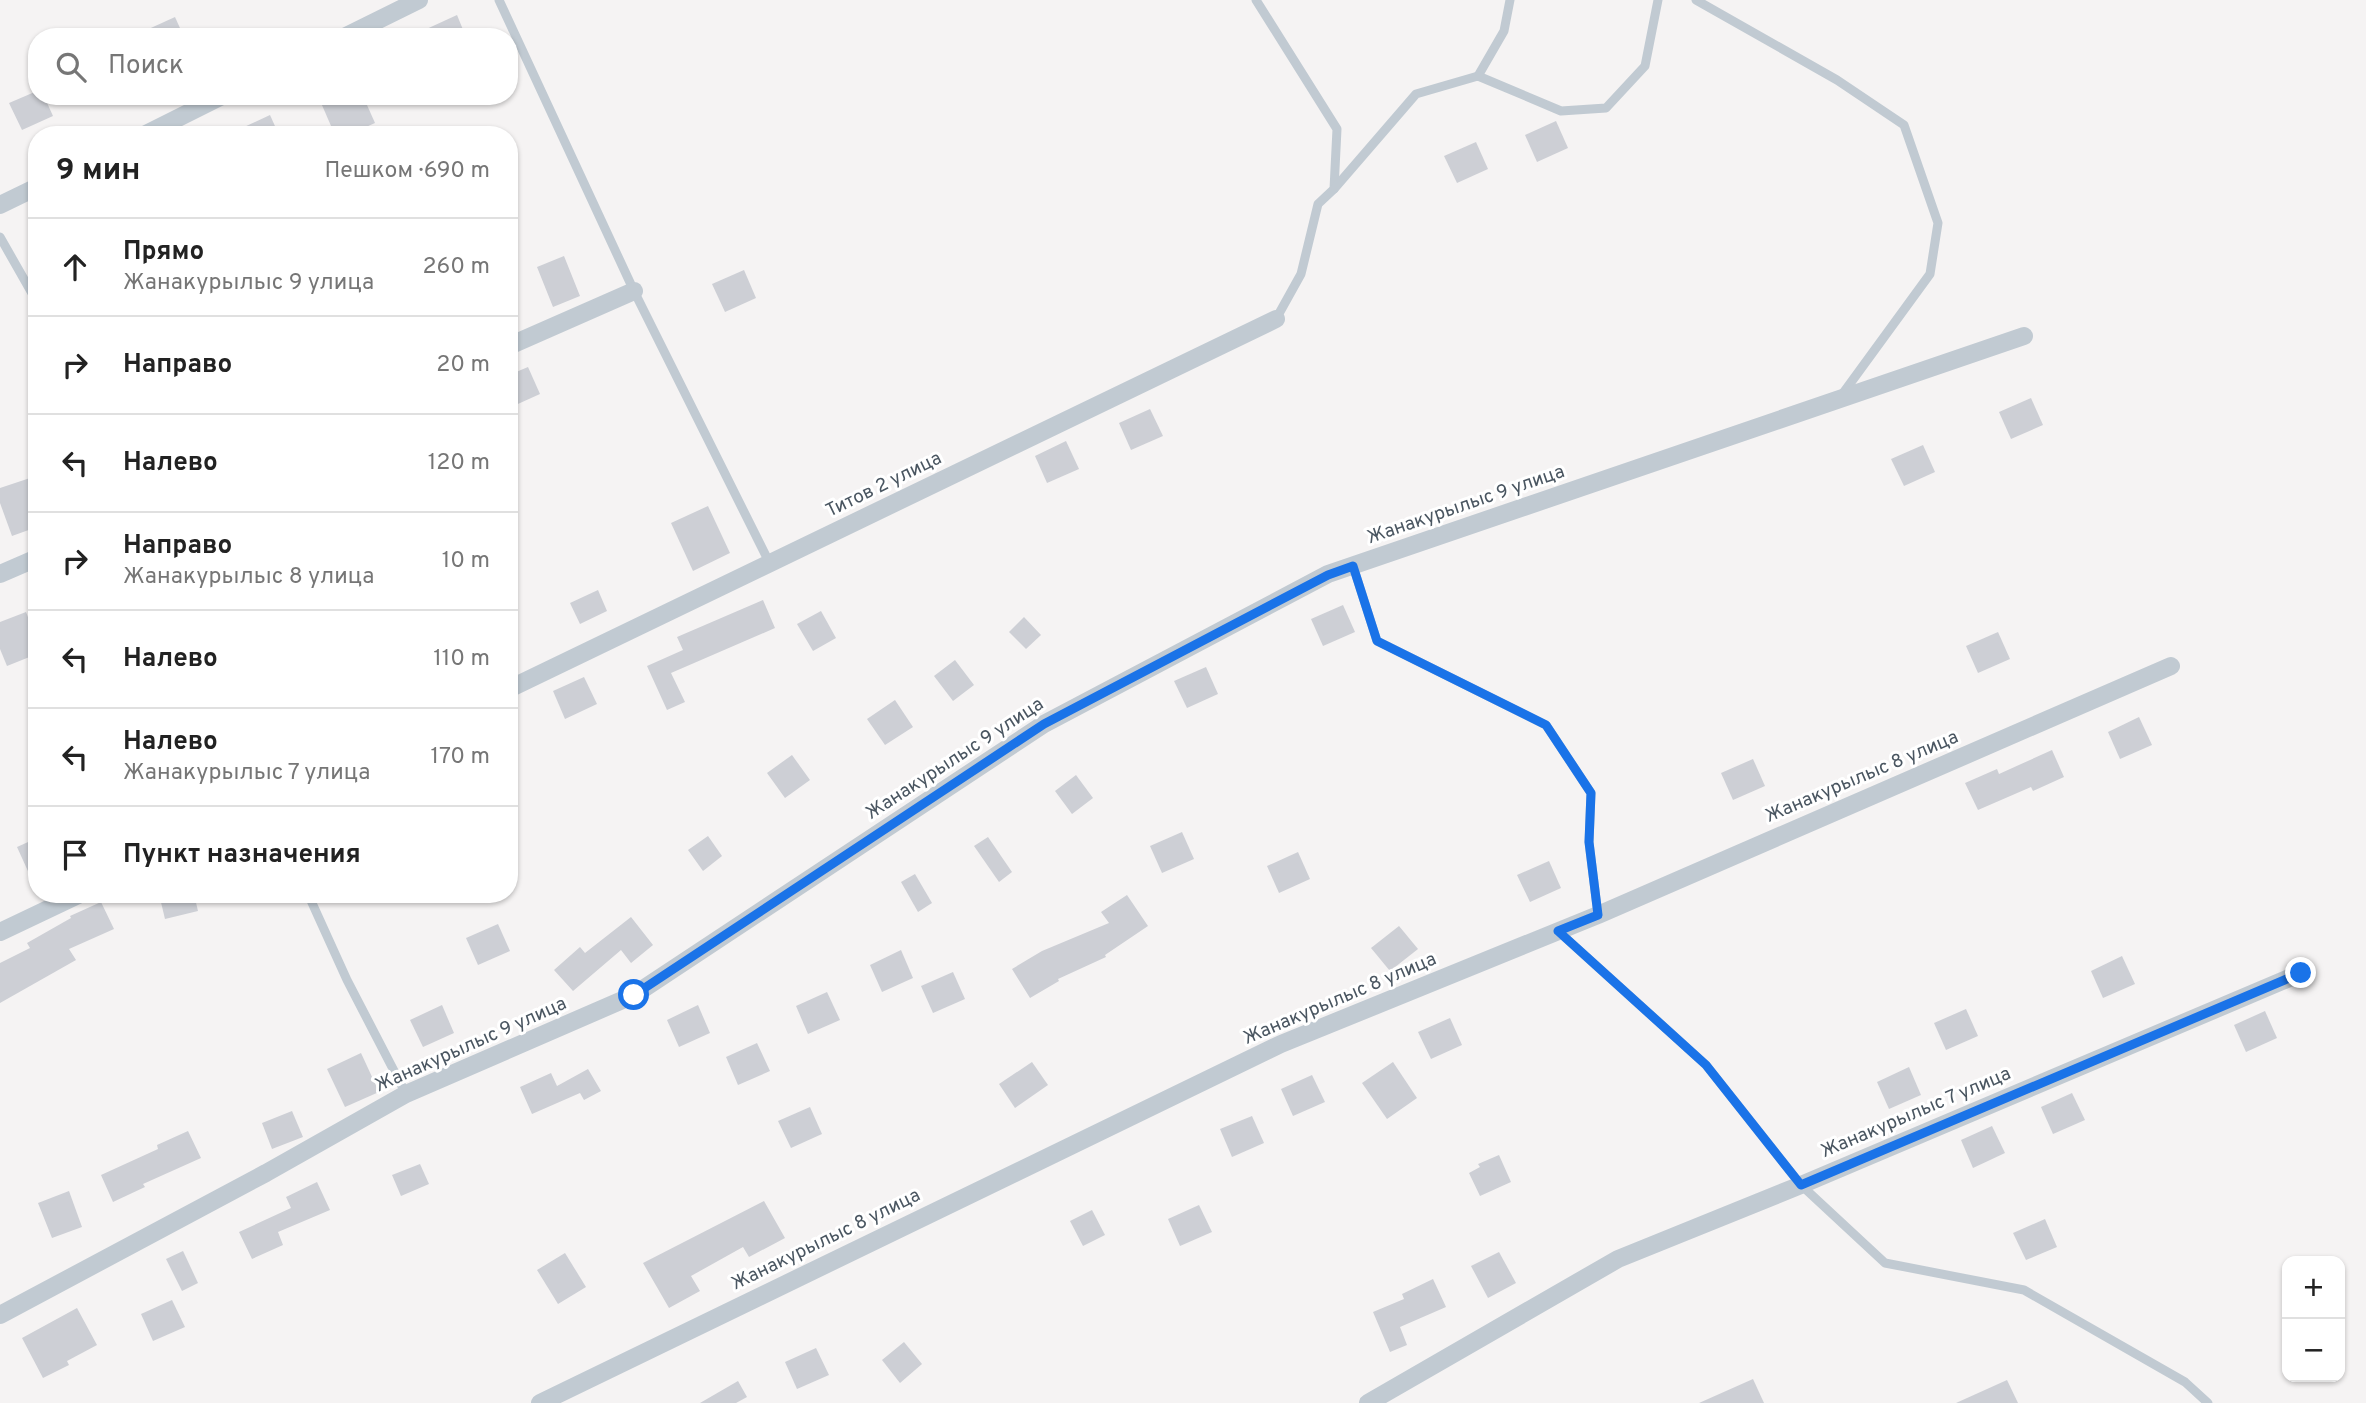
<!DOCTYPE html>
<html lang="ru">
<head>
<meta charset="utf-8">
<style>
	:root { --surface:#fff; --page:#f6f6f6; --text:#222; --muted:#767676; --line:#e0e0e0 }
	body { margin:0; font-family:Overpass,sans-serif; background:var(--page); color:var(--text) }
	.controls { position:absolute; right:21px; bottom:21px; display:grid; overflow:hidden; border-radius:14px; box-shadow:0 2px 5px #0004 }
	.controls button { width:63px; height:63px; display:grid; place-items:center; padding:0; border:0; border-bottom:2px solid var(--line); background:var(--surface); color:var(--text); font:35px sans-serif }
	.stop { position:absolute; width:21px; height:21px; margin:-16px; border:5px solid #1a73e8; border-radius:50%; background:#fff }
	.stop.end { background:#1a73e8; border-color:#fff; box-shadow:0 2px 7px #0008 }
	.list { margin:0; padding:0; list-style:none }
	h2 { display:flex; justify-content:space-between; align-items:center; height:91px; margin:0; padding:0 28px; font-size:30px }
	h2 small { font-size:23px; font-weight:400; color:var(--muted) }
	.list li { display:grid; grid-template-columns:46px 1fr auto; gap:21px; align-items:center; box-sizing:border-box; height:98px; padding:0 28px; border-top:2px solid var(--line) }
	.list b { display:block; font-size:26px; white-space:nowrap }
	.list p { margin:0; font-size:23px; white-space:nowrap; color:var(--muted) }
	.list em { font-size:23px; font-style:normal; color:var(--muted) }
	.icon { flex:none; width:38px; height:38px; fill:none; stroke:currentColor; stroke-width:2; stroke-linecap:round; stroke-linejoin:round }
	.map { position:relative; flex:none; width:2366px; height:1403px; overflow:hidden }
	.search { position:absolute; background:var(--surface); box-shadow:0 2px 5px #0004; left:28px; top:28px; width:490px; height:77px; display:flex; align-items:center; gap:18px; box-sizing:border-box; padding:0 24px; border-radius:28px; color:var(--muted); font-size:26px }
	.panel { position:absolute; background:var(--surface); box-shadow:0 2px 5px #0004; left:28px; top:126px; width:490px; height:777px; border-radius:28px }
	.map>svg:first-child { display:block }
	.building { fill:#cdcfd5 }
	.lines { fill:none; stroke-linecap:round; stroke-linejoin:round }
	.service { stroke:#c1cad2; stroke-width:9 }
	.minor { stroke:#c1cad2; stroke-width:18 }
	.route { stroke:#1a73e8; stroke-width:9 }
	.labels { text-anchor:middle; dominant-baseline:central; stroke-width:6; stroke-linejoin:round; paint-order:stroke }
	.street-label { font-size:19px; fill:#4a5661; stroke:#fff }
</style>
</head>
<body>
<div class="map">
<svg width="2366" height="1403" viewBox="0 0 2366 1403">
	<rect width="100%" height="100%" fill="#f5f3f3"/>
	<g class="building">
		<polygon points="457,15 466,37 409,37"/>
		<polygon points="175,17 184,37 131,37"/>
		<polygon points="37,91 37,96 44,96 53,116 22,130 9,103"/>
		<polygon points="318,96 363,96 375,123 348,135 335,135"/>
		<polygon points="270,115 279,135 227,135"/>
		<polygon points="1556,121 1568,148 1537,162 1525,135"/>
		<polygon points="1476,142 1488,169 1457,183 1444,156"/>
		<polygon points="564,256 580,296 553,307 537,267"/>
		<polygon points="744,270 756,298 725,312 712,284"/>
		<polygon points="528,367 540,394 509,408 509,375"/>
		<polygon points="2031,398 2043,425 2011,439 1999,412"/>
		<polygon points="1150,409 1163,436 1131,450 1119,423"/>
		<polygon points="1066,441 1079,469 1047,483 1035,456"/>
		<polygon points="1923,445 1935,472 1904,486 1891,459"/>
		<polygon points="33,477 37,488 37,527 12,536 0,503 0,488"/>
		<polygon points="708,506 730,553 693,571 671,523"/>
		<polygon points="598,590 607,611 580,624 570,603"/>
		<polygon points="763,600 775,628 671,673 685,702 667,710 647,666 683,650 677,637"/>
		<polygon points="1343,605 1355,632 1323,646 1311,619"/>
		<polygon points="821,611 836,638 813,651 797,624"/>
		<polygon points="26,612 37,640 37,654 7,666 0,649 0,622"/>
		<polygon points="1024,617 1041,635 1026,649 1009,632"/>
		<polygon points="1998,632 2010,659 1978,673 1966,646"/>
		<polygon points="955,660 974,685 953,701 934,676"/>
		<polygon points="1206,667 1218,694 1187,708 1174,681"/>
		<polygon points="584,677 597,704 565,719 553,691"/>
		<polygon points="895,700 913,727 885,745 867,719"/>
		<polygon points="2139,717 2152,745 2120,759 2108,732"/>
		<polygon points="2052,750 2064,777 2033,791 2031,787 1978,810 1965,783 1997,769 1999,774"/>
		<polygon points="792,755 810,780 785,798 767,773"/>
		<polygon points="1753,759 1765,786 1733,800 1721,773"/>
		<polygon points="1076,775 1093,798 1072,814 1055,791"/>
		<polygon points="1182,832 1194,859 1162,873 1150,846"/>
		<polygon points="708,836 722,856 703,871 688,850"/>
		<polygon points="988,837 1012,872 999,882 974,846"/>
		<polygon points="37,838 37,891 17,847"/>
		<polygon points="1298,852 1310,879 1279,893 1267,866"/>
		<polygon points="1549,861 1561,888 1530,902 1517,875"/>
		<polygon points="915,874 932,903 918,912 901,882"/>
		<polygon points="159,894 194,894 198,911 165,919"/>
		<polygon points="1127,895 1148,926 1105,955 1106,957 1058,979 1059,981 1030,998 1012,969 1042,951 1109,923 1101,912"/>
		<polygon points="101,902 114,929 69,949 76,960 0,1003 0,963 30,948 27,943 71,918 70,916"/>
		<polygon points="631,917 653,945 631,963 621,950 573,991 554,970 580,947 585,953"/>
		<polygon points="498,924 510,951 478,965 466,938"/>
		<polygon points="1399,926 1418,949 1390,971 1371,948"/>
		<polygon points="901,950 913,978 882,992 870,965"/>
		<polygon points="2122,956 2135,984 2103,998 2091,971"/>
		<polygon points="953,972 965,999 933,1013 921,986"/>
		<polygon points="827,992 840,1020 808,1034 796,1006"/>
		<polygon points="442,1005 454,1033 423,1047 410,1020"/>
		<polygon points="698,1005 710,1033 679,1047 667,1020"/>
		<polygon points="1966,1009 1978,1036 1946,1050 1934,1023"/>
		<polygon points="2265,1011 2277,1038 2246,1052 2234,1025"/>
		<polygon points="1450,1018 1462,1045 1431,1059 1418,1032"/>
		<polygon points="757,1043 770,1071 738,1085 726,1057"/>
		<polygon points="361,1053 379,1092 345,1107 327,1069"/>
		<polygon points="1032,1062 1048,1085 1015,1108 999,1084"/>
		<polygon points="1393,1062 1417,1098 1387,1119 1362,1083"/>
		<polygon points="1909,1067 1921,1095 1889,1109 1877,1082"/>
		<polygon points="588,1069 601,1091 584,1100 580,1093 532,1114 520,1087 551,1073 557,1086"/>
		<polygon points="1312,1075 1325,1102 1293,1116 1281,1089"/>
		<polygon points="2072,1093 2085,1120 2053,1134 2041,1107"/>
		<polygon points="810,1107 822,1134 791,1148 778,1121"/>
		<polygon points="292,1111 303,1137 272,1149 262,1123"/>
		<polygon points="1252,1116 1264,1143 1232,1157 1220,1129"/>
		<polygon points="1992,1126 2005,1153 1973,1168 1961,1140"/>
		<polygon points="188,1131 201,1158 143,1184 145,1187 113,1202 101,1175 158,1149 157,1145"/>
		<polygon points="1499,1155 1511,1182 1480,1196 1469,1173 1480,1167 1478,1164"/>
		<polygon points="420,1164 429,1184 401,1196 392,1175"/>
		<polygon points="317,1182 330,1210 278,1232 283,1245 252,1259 239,1232 291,1208 286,1197"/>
		<polygon points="69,1191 82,1227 52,1238 38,1203"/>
		<polygon points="764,1201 785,1238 749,1257 743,1247 691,1276 700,1291 669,1308 643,1263"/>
		<polygon points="1199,1205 1212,1232 1180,1246 1168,1219"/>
		<polygon points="1092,1210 1105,1235 1083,1246 1070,1221"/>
		<polygon points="2045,1219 2057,1247 2026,1260 2013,1233"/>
		<polygon points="183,1251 198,1283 182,1291 166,1259"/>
		<polygon points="1499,1252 1516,1283 1488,1298 1471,1266"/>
		<polygon points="565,1253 586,1287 558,1304 537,1270"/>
		<polygon points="1433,1279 1446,1307 1400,1327 1407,1345 1390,1352 1373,1312 1404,1299 1402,1294"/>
		<polygon points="172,1300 185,1327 153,1341 141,1314"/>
		<polygon points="77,1308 97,1345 67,1361 69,1365 43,1378 22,1338"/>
		<polygon points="904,1342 922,1364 900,1383 882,1360"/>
		<polygon points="816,1348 829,1375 797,1389 785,1362"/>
		<polygon points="1753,1379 1764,1403 1699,1403"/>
		<polygon points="2007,1380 2018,1403 1956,1403"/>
		<polygon points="738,1381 747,1397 736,1403 700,1403"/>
	</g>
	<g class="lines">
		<g class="service">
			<polyline points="499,0 634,291 770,564"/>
			<polyline points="1256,0 1337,129 1334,189 1318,204 1301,274 1276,319"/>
			<polyline points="1696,0 1837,80 1904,125 1938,223 1930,274 1841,396"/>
			<polyline points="1478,76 1504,31 1510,0"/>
			<polyline points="1334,189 1416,94 1478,76 1561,111 1606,108 1645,66 1658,0"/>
			<polyline points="0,237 37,302"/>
			<polyline points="1353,566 1377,641 1546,725 1591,793 1589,842 1598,915"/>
			<polyline points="308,894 347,980 406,1094"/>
			<polyline points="1558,931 1706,1065 1801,1185 1885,1263 2024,1290 2185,1382 2208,1403"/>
		</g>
		<g class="minor">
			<polyline points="344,37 419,0"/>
			<polyline points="144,135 222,96"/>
			<polyline points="0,205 37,187"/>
			<polyline points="509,346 634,291"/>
			<polyline points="0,574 37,558"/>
			<polyline points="509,689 1276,319"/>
			<polyline points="0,932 80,894"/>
			<polyline points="0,1315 266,1173 406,1094 634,995 1044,724 1328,574 2024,336"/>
			<polyline points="540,1403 1281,1044 1598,915 2171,666"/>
			<polyline points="1368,1403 1618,1259 1801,1185 2301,973"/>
		</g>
	</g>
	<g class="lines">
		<polyline class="route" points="634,995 1044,724 1328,575 1353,566 1377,641 1546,725 1591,793 1589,842 1598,915 1558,931 1706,1065 1801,1185 2301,973"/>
	</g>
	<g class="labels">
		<g class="street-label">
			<text transform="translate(884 485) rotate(-26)">Титов 2 улица</text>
			<text transform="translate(1466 505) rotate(-19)">Жанакурылыс 9 улица</text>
			<text transform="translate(955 759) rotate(-33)">Жанакурылыс 9 улица</text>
			<text transform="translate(1862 777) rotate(-23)">Жанакурылыс 8 улица</text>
			<text transform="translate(1340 999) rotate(-23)">Жанакурылыс 8 улица</text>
			<text transform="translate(471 1045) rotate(-24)">Жанакурылыс 9 улица</text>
			<text transform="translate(1916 1113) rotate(-23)">Жанакурылыс 7 улица</text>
			<text transform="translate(826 1240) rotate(-26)">Жанакурылыс 8 улица</text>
		</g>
	</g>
</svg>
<div class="controls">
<button>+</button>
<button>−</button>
</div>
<div class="stop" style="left:634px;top:995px"></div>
<div class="stop end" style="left:2301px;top:973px"></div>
<div class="search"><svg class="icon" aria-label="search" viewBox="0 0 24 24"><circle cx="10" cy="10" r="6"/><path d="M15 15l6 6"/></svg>Поиск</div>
<section class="panel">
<h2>9 мин<small>Пешком · 690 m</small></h2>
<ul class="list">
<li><svg class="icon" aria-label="ahead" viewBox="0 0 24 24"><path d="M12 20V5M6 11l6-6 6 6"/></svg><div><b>Прямо</b><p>Жанакурылыс 9 улица</p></div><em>260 m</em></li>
<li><svg class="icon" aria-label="right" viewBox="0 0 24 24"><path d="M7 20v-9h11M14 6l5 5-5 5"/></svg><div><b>Направо</b></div><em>20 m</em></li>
<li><svg class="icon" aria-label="left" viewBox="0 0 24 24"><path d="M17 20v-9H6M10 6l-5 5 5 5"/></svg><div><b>Налево</b></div><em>120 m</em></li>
<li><svg class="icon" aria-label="right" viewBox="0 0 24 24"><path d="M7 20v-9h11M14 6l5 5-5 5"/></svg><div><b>Направо</b><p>Жанакурылыс 8 улица</p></div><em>10 m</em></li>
<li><svg class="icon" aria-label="left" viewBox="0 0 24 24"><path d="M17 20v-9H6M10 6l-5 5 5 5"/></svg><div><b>Налево</b></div><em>110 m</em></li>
<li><svg class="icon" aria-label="left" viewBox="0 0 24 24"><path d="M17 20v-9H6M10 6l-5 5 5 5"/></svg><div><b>Налево</b><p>Жанакурылыс 7 улица</p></div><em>170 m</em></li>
<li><svg class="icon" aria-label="arrive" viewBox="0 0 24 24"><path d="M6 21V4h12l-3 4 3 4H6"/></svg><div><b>Пункт назначения</b></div></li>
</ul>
</section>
</div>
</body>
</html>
